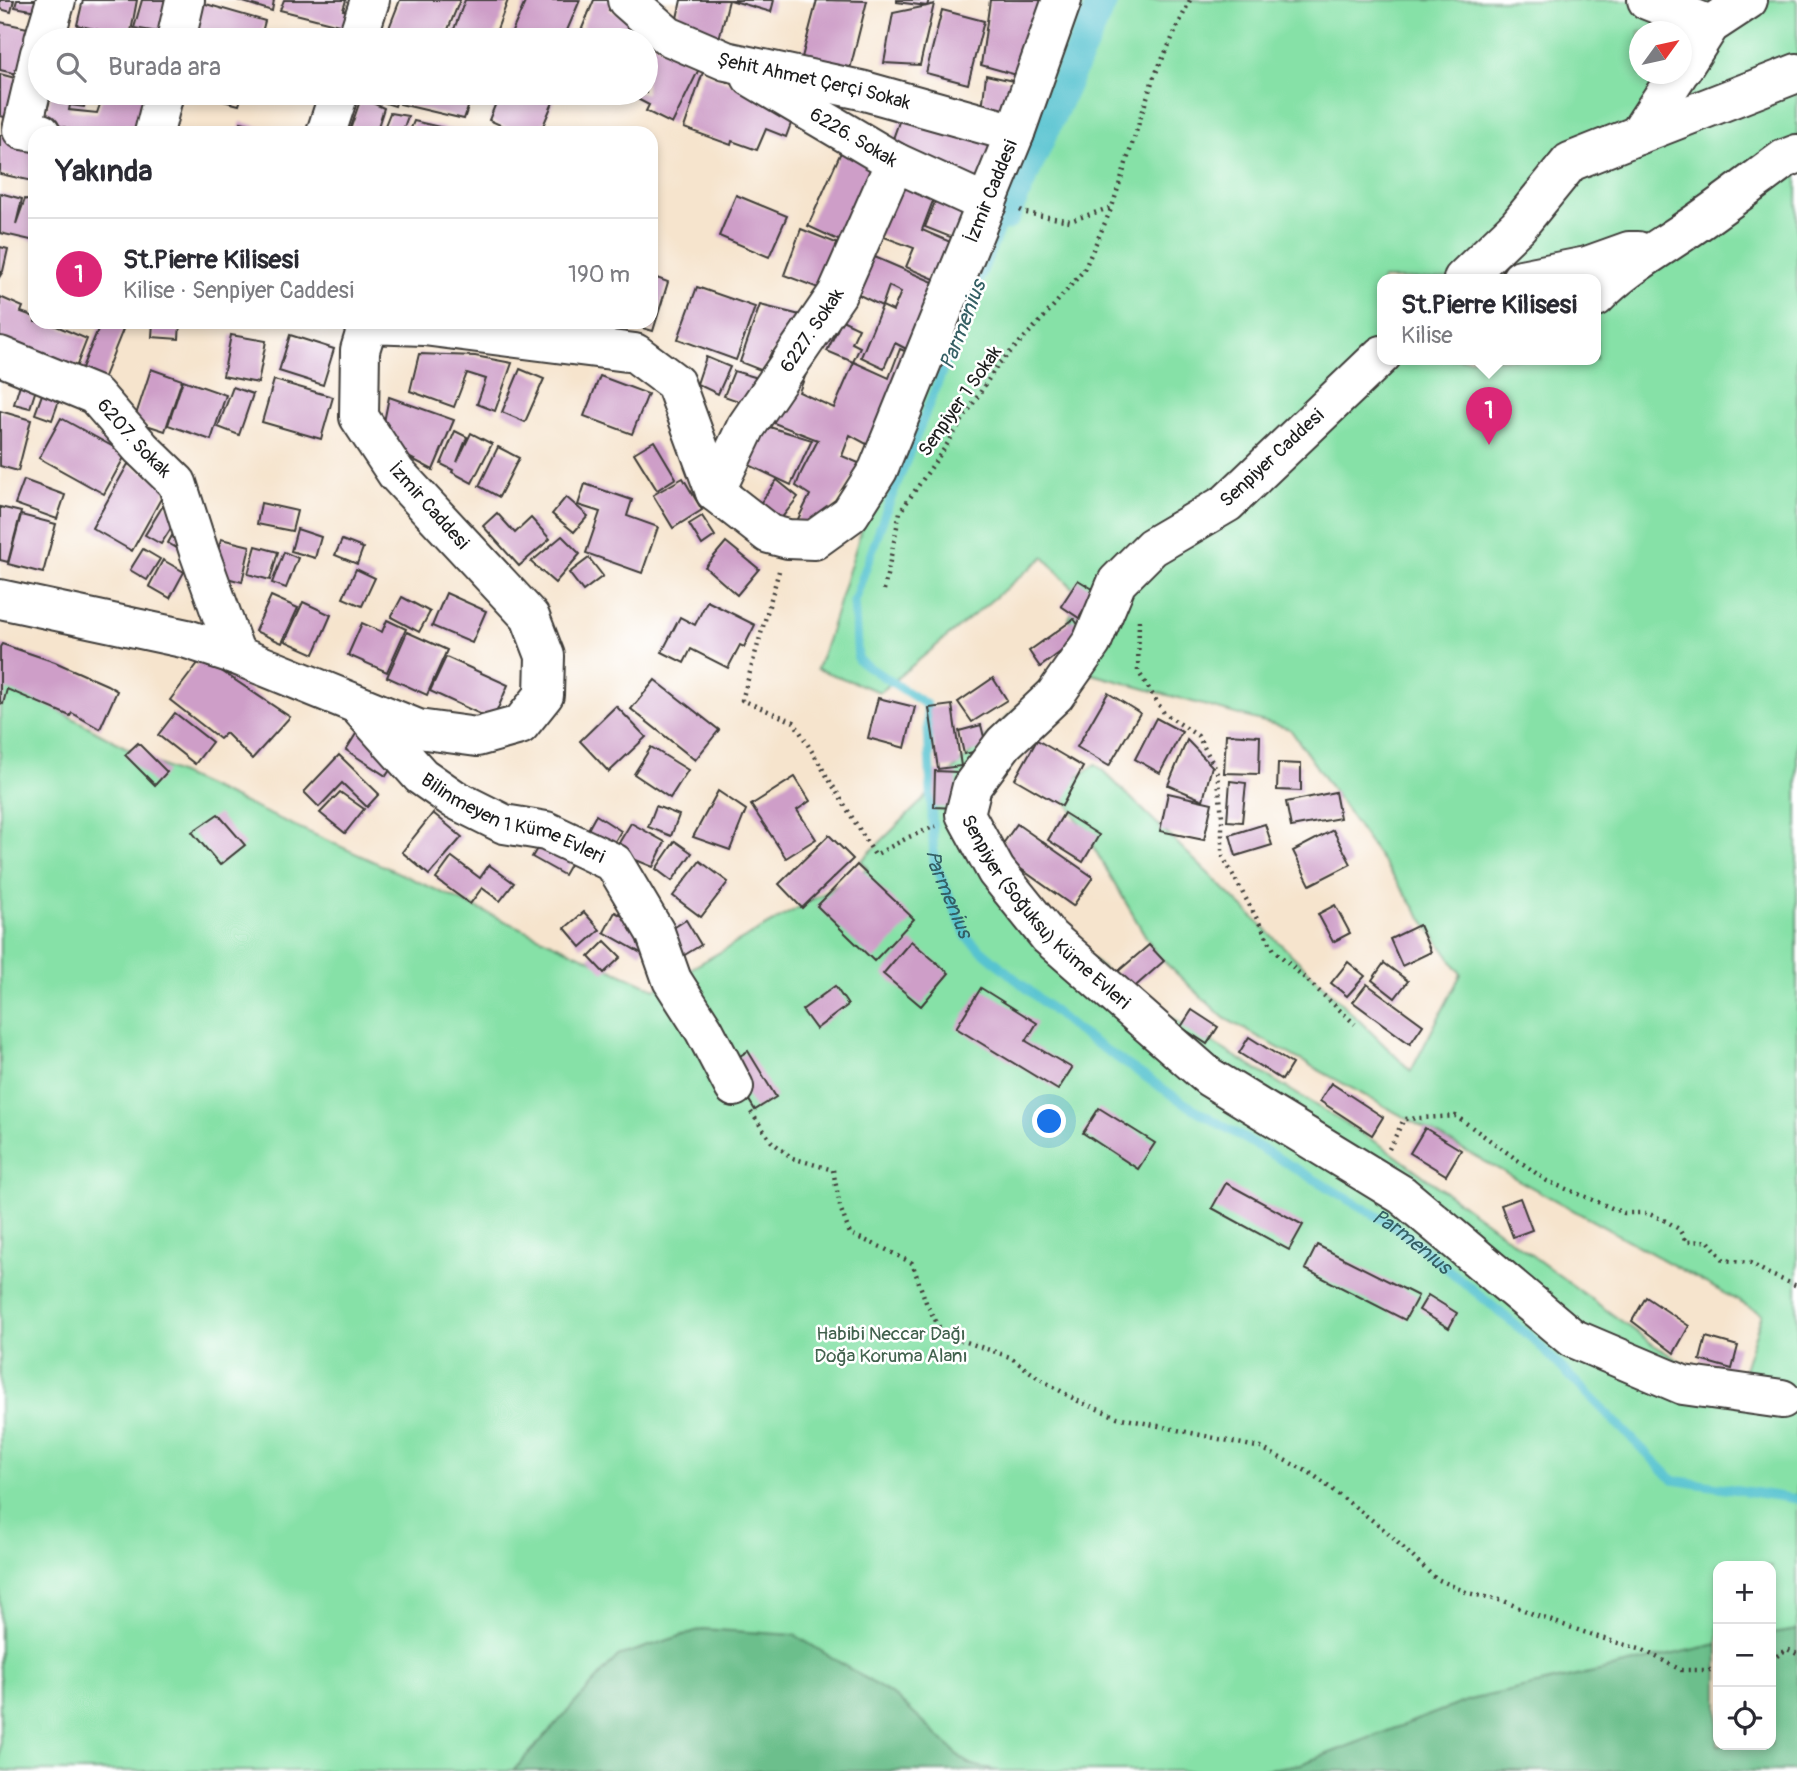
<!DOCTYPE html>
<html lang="tr">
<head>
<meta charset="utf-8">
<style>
	:root { --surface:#fff; --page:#f7f7f7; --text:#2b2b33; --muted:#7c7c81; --line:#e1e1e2; --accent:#db2777 }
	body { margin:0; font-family:Pangolin,sans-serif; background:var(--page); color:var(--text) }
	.controls { position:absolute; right:21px; bottom:21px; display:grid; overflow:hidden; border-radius:14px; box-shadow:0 4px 10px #0003 }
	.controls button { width:63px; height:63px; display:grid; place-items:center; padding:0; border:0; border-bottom:2px solid var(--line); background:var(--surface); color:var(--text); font:35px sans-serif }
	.compass { position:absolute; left:1629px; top:21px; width:63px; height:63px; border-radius:50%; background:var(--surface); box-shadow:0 4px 10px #0003; rotate:57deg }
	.you { position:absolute; left:1050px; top:1122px; width:24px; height:24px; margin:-18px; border:5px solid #fff; border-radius:50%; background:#1a73e8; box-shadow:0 0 0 10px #1a73e833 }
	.badge { display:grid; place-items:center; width:46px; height:46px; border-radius:50%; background:var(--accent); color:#fff; font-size:23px; font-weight:700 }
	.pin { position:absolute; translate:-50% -58px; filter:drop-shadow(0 2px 4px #0008) }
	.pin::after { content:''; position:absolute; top:37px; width:24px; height:21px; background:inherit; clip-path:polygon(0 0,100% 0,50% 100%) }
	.popup { position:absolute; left:1377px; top:274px; width:224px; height:91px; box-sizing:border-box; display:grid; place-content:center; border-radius:14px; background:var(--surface); filter:drop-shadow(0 2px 5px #0005); font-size:23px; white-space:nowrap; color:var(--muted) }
	.popup b { font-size:26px; color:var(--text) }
	.popup::after { content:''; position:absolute; left:50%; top:100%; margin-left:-14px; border:14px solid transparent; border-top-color:var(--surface) }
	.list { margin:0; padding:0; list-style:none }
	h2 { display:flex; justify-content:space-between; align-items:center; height:91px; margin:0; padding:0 28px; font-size:30px }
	h2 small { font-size:23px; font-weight:400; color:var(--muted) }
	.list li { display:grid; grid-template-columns:46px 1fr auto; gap:21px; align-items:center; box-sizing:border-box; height:112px; padding:0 28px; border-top:2px solid var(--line) }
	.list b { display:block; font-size:26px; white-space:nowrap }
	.list p { margin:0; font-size:23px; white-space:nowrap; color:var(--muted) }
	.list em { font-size:23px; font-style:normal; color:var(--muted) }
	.icon { flex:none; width:38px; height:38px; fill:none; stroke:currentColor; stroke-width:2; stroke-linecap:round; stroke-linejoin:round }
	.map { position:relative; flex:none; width:1797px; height:1771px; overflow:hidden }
	.search { position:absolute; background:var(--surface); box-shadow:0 4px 10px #0003; left:28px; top:28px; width:630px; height:77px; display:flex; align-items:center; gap:18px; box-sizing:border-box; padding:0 24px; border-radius:38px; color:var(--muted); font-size:26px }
	.panel { position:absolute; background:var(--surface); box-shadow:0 4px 10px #0003; left:28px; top:126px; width:630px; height:203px; border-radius:21px }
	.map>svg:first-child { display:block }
	.green { fill:#86e1a7; stroke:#517e62; stroke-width:2; fill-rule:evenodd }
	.forest { fill:#6cbf8c; stroke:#446e54; stroke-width:2 }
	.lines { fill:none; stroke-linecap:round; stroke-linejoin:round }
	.stream { stroke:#57c3d0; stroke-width:9 }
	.canal { stroke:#57c3d0; stroke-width:30 }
	.building { fill:#ce9ec8; fill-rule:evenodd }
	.minor-casing { stroke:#3d3a37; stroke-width:42 }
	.path { stroke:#3d3a37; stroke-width:4.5; stroke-dasharray:2 5; stroke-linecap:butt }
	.minor { stroke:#fff; stroke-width:38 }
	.labels { text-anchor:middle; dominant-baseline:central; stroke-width:5; stroke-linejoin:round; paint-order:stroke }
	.street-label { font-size:19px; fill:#1c1c1c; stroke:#fff }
	.park-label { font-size:19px; fill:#41614d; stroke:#fff }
	.water-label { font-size:21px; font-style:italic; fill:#345f64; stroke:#fff }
</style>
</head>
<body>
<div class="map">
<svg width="1797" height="1771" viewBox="0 0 1797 1771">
	<rect width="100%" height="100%" fill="#fff"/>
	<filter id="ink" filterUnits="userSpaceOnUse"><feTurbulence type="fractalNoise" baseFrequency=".0143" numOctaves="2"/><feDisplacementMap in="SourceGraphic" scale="14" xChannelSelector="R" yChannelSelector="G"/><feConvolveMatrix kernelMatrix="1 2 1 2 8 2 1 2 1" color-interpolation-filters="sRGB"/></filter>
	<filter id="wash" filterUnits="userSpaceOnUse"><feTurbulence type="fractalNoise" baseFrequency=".00686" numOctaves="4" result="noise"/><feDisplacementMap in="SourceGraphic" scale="28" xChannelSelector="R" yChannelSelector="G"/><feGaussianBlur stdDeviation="1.57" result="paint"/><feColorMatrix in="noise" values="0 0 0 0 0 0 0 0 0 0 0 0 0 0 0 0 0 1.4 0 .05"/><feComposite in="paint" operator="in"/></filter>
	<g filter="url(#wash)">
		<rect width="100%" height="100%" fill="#f6e4cd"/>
		<path class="green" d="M1078,0H1797V1771H0V678L145,758L655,989L868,868L861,861L1076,649L1069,618L1081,597L1044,557L880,692L817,669L828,638L873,492ZM1640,32H1682V74H1640ZM1382,279H1596V359H1382ZM1092,674L1290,729L1461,974L1411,1071L1096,764L1060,790L1156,954L1224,1018L1762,1314L1739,1384L1688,1366L1654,1345L1384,1147L1124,989L972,843L967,809ZM1718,1566H1771V1745H1718Z"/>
		<g class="forest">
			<polygon points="702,1629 795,1635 897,1698 968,1764 997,1771 513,1771 618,1656"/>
			<polygon points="1797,1630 1797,1771 1256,1771 1301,1764 1469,1700 1718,1644 1718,1745 1771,1745 1771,1634"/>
		</g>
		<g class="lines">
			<path class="stream" id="s1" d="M1005,216L886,511L854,601L858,660L927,705L934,861L967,938L1076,1030L1184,1103L1399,1229L1535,1341L1673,1480L1797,1499"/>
			<polyline class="canal" points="1005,216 1103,0"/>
		</g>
		<g id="blocks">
			<g class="building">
				<polygon points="0,0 14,0 11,12 0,9"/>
				<polygon points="17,0 51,0 47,13 15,7"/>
				<polygon points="83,0 137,0 130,37 103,31 121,37 122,40 101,40 103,31 77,25"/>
				<polygon points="142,0 180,0 170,34 134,28"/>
				<polygon points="192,0 265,21 260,40 189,40"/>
				<polygon points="237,0 274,0 272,11"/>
				<polygon points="284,0 346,0 343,10 359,14 353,40 319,40 323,30 336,34 339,25 280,10"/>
				<polygon points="400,0 460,0 445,37 389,28"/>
				<polygon points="465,0 508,0 493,40 450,40"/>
				<polygon points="526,0 580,0 563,40 526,40 511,34"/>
				<polygon points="594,0 613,0 609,10 640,24 633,40 577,40"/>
				<polygon points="681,0 729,0 718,43 674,32"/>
				<polygon points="730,0 774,0 771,12"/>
				<polygon points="817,0 867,1 847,81 799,69"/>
				<polygon points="897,0 929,0 927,6 934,4 920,65 884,63 893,13 927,6 897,2"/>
				<polygon points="990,0 1050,0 1024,77 981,65"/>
				<polygon points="942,10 984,21 968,84 926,73"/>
				<polygon points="0,22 32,29 22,75 0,70"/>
				<polygon points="71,31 97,36 96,40 68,40"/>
				<polygon points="270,33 290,40 268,40"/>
				<polygon points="638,36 700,67 672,124 646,111 649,105 626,93 646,93 646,40 636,40"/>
				<polygon points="133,37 151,38 151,40 132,40"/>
				<polygon points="703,72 796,110 786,137 766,129 757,150 732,141 731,145 684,128"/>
				<polygon points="0,74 22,80 10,118 0,116"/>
				<polygon points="986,75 1022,83 1014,117 982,110"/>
				<polygon points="52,93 87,93 84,107 70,105 69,110 97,113 104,93 154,93 148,133 83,133 44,121"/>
				<polygon points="192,93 243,93 239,105"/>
				<polygon points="354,93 399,93 395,106"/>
				<polygon points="403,93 473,93 464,119 400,104"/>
				<polygon points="500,93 557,93 540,133 518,133 489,120"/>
				<polygon points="361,98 384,108 376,133 349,133"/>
				<polygon points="905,105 1003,146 985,193 889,150"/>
				<polygon points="390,113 408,116 402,133 382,133"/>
				<polygon points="414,121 461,132 461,133 409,133"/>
				<polygon points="241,122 280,132 280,133 238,133"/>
				<polygon points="0,135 35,139 35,177 33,181 0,174"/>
				<polygon points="845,143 891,164 853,247 808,226"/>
				<polygon points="894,172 937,190 922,230 962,247 946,284 906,267 914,248 868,231"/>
				<polygon points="939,192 978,209 963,242 925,227"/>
				<polygon points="0,193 22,199 16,224 25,199 35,200 35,241 0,233"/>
				<polygon points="736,195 787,216 769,257 719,236"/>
				<polygon points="801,229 851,249 834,294 784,275"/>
				<polygon points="0,247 8,249 3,271 0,276"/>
				<path d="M863,252L947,288L918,355L895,343L884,368L861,357L882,306L847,289ZM889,286L901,292L893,311L882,306Z"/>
				<polygon points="651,276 668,282 653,331 625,323 651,322"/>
				<polygon points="697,287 755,307 736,360 678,339"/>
				<polygon points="0,297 23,307 21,312 35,317 35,322 47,322 87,339 73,375 0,347"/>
				<polygon points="760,305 800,315 777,354 772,351 763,371 740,362"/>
				<polygon points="842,320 859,328 852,343 860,347 853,362 827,351"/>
				<polygon points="101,322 126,322 101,384 79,375"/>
				<polygon points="153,322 180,322 179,339 152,337"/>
				<polygon points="189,322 227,322 227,326 189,324"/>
				<polygon points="231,335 266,341 258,383 223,376"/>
				<polygon points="290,335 334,349 323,385 279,371"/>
				<polygon points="900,349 921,358 872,447 850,435 842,456 861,464 827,516 795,525 810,495 796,486 801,473 818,440 761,418 808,369 799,392 834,408 854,362 889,378"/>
				<polygon points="419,354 475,356 512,363 495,411 477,404 486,379 467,373 454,407 410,391"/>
				<polygon points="706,357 730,367 718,394 697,384"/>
				<polygon points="151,369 182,380 165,431 134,421"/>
				<polygon points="520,369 544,379 525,422 502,412"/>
				<polygon points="734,371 758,378 747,404 724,396"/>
				<polygon points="600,376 648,394 632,434 584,416"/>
				<polygon points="22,378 38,383 30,408 14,404"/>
				<polygon points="183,380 226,395 211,440 168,425"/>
				<polygon points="274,380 333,397 321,439 262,422"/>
				<polygon points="233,387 253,394 239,435 218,427"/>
				<polygon points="44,389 61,395 52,420 35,414"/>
				<polygon points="389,397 454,420 433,470 380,442"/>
				<polygon points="0,411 31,420 18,471 0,466"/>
				<polygon points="61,418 126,454 104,494 39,458"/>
				<polygon points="763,425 812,440 791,485 745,463"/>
				<polygon points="455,431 467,437 457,462 471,433 492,444 472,483 452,472 453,470 441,464"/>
				<polygon points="654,441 676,478 657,490 634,453"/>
				<polygon points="498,447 519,458 499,497 479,486"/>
				<polygon points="128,464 168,486 132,551 92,528"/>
				<polygon points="683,478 702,510 673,528 653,495"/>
				<polygon points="24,480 65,495 57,519 15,504"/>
				<polygon points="777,480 798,497 776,525 756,509"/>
				<polygon points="585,484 632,500 627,516 658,527 642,573 586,553 600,512 578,505"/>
				<polygon points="566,497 588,516 574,532 552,514"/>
				<polygon points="261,503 297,511 292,531 257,524"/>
				<polygon points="164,504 180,514 161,544 145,535"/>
				<polygon points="0,507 21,512 8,562 0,560"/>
				<polygon points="497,513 515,533 531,518 550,539 519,566 483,526"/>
				<polygon points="21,515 56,524 43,573 8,564"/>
				<polygon points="702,516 715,536 702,545 689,524"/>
				<polygon points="178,525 180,550 168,543"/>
				<polygon points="297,529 321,537 315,558 291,551"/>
				<polygon points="562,536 580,554 555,583 531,562"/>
				<polygon points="221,539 250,546 242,582 212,574"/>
				<polygon points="342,540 363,548 357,564 335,555"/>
				<polygon points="726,542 759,569 737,595 705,567"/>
				<polygon points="256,546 278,552 270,580 248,574"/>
				<polygon points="143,549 160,559 147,580 130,570"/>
				<polygon points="284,552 298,558 286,588 272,583"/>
				<polygon points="589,558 603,576 583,591 569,573"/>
				<polygon points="163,560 184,572 170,598 149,586"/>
				<polygon points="356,569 375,578 362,606 343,598"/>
				<polygon points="1078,580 1096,591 1079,618 1061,606"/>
				<polygon points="446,593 486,611 472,643 432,626"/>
				<polygon points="271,596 298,608 282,643 255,631"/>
				<polygon points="402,597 430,612 419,632 391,617"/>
				<polygon points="707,601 755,625 744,647 740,645 728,668 691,649 684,663 662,652 680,617 695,625"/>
				<polygon points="303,602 331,615 314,654 285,641"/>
				<polygon points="1074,619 1085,634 1040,667 1029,651"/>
				<polygon points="387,620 406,629 387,672 348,655 362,623 382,632"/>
				<polygon points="407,632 447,650 427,695 387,677"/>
				<polygon points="2,644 55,662 107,685 117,691 100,729 72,713 70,716 7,689 3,704 0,703 0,647"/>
				<polygon points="446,657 508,685 493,720 430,691"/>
				<polygon points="202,658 290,717 252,759 226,733 220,739 170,700"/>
				<polygon points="993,678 1007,700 972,722 958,702"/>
				<polygon points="655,680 719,730 695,760 631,709"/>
				<polygon points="1108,693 1140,713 1109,766 1077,747"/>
				<polygon points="878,698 915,707 905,748 868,738"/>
				<polygon points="952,705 961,766 938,769 929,708"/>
				<polygon points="616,706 646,737 609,772 580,741"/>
				<polygon points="175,713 212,742 195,764 158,735"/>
				<polygon points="1156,718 1182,732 1160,773 1135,759"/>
				<polygon points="981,725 987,749 964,754 959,731"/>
				<polygon points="359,729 399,756 386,776 346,750"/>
				<polygon points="1226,734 1260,736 1259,774 1224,773"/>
				<polygon points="1037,740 1083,767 1062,806 1015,779"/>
				<polygon points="1187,740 1212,766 1203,800 1168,785"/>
				<polygon points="138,743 167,772 155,785 125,755"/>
				<polygon points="651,747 688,770 670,798 634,774"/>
				<polygon points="339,755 379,794 367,807 342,783 319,807 304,792"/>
				<polygon points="1278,763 1301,764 1301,791 1277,790"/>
				<polygon points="935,771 957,772 956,808 934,807"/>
				<polygon points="795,777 810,801 797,810 816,839 786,858 751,805"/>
				<polygon points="1230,781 1246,783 1242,822 1227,821"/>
				<polygon points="718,791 746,810 730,850 693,837"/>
				<polygon points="340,792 364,809 345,833 320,813"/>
				<polygon points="1335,792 1340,818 1291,827 1286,802"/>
				<polygon points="1168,793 1212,803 1204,840 1160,831"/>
				<polygon points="656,806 679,815 671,836 648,827"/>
				<polygon points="433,813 462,837 429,875 402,852"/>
				<polygon points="1064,813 1099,835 1083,862 1048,840"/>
				<polygon points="218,814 245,845 220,865 192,832"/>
				<polygon points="596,815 621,831 610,850 585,835"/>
				<polygon points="631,823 665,842 653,867 614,851"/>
				<polygon points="1017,824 1093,877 1073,906 997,852"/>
				<polygon points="1265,824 1272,845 1236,856 1230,835"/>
				<polygon points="1333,830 1351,864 1310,885 1293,851"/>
				<polygon points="829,835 853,859 802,908 779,884"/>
				<polygon points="544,837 576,854 564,875 532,857"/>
				<polygon points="675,841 692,853 672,881 656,869"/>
				<polygon points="452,857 480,878 489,865 514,883 500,901 482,888 470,904 436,879"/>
				<polygon points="700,861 728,882 701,917 673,896"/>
				<polygon points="857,865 914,919 874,961 817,906"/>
				<polygon points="1335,905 1350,933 1333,942 1318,914"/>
				<polygon points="584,912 600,930 581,947 565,928"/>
				<polygon points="615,912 652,932 641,953 604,932"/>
				<polygon points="686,920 701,945 683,956 667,932"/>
				<polygon points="1419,925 1431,952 1402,966 1390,939"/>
				<polygon points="605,941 621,957 604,973 589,957"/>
				<polygon points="911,941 949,973 921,1006 883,974"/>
				<polygon points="1149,945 1164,961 1130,991 1115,974"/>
				<polygon points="1348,962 1365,976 1347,996 1331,983"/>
				<polygon points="1384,963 1408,981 1395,998 1372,980"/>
				<polygon points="1367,984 1423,1025 1410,1044 1353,1002"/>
				<polygon points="835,986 848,1005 816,1029 802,1010"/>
				<polygon points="981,988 1037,1023 1026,1041 1072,1068 1058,1090 956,1028"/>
				<polygon points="1192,1010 1218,1027 1207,1044 1181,1027"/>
				<polygon points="1249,1037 1292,1064 1282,1080 1239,1053"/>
				<polygon points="748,1051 776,1097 755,1110 727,1064"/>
				<polygon points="1331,1083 1383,1117 1372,1135 1320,1101"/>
				<polygon points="1099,1108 1155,1143 1138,1169 1083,1133"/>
				<polygon points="1425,1128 1461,1150 1446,1175 1410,1153"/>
				<polygon points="1226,1183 1303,1225 1289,1250 1212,1208"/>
				<polygon points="1520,1198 1532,1230 1513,1237 1501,1205"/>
				<polygon points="1317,1245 1418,1296 1405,1320 1305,1269"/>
				<polygon points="1428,1295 1457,1313 1449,1328 1419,1310"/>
				<polygon points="1646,1297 1689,1326 1674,1353 1632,1321"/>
				<polygon points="1706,1337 1738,1346 1732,1369 1700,1360"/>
			</g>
		</g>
	</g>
	<g filter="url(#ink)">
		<use href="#blocks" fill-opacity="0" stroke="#3d3a37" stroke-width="2"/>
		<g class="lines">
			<defs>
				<g id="minor">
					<path id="s2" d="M627,0L668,36L726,61L861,90L1015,133"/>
					<polyline points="1647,0 1710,25"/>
					<polyline points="44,40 56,0"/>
					<polyline points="176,40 185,0"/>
					<polyline points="357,40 370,0"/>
					<polyline points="40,53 22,130 41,133"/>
					<polyline points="1682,69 1710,25 1748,0"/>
					<path id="s3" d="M751,77L895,162L987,204"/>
					<polyline points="154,133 164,93"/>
					<polyline points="326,133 339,93"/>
					<polyline points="1638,135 1797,73"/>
					<polyline points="1463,279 1518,226 1570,162 1638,135 1678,74"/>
					<polyline points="1521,279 1587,266 1629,251 1638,251"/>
					<path d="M1596,297C1621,271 1652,253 1682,233C1717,210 1750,184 1784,159L1797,154"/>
					<path id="s4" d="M1382,355L1227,503L1152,547L1117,582L1092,642L1055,695L1004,743L972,786L965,814L996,871L1049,937L1209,1077L1402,1195L1572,1338L1683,1385L1782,1399"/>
					<path id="s5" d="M0,356L95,395L141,448L177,483L199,552L236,655"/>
					<path id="s6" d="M715,492L746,427L837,294L895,162"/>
					<path id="s7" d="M0,599L187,639L236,655L418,729L477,737L520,725L544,695L545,656L530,617L396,473L359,417L360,350L368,324L424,326L635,353L675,383L715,492L769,534L788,539L814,540L850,514L878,470L1015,133L1062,0"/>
					<path id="s8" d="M362,710L421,776L454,799L504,824L546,831L614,863L655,932L672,980L704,1030L734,1087"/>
				</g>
			</defs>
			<use href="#minor" class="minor-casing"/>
			<g class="path">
				<polyline points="1020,210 1026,213 1070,221 1112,207 1153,79 1190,0"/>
				<polyline points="779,571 742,700 794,722 875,855 909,837 936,826"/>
				<polyline points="884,590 900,512 944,449 997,366 1044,317 1084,270 1112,207"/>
				<polyline points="1139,620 1138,671 1164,713 1198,736 1217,771 1222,816 1222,855 1274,950 1355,1024"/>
				<polyline points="751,1112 771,1141 792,1158 833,1170 840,1207 850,1234 881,1247 912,1263 927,1305 943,1334 1010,1357 1040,1379 1078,1401 1117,1417 1261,1448 1312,1474 1381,1527 1435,1578 1468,1593 1504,1601 1535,1615 1601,1638 1643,1650 1681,1670 1711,1670 1718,1669"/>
				<polyline points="1389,1149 1404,1119 1456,1116 1547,1181 1624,1213 1647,1213 1666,1221 1679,1229 1686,1242 1708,1241 1724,1260 1750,1263 1769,1274 1797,1286"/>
				<polyline points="1771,1660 1787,1649 1797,1654"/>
			</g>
			<use href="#minor" class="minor"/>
		</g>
	</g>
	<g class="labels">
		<g class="street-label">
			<text stroke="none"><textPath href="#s2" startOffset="208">Şehit Ahmet Çerçi Sokak</textPath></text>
			<text stroke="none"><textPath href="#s3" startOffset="119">6226. Sokak</textPath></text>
			<text stroke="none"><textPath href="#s7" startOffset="1967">İzmir Caddesi</textPath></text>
			<text stroke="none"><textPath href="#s6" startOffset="189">6227. Sokak</textPath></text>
			<text transform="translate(960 401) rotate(-55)">Senpiyer 1 Sokak</text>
			<text stroke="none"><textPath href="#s5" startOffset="161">6207. Sokak</textPath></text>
			<text transform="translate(1272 458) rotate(-43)">Senpiyer Caddesi</text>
			<text transform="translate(429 506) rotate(48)">İzmir Caddesi</text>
			<text stroke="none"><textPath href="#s8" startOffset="191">Bilinmeyen 1 Küme Evleri</textPath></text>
			<text stroke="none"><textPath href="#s4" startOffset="761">Senpiyer (Soğuksu) Küme Evleri</textPath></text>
		</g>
		<g class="park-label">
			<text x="891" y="1334">Habibi Neccar Dağı<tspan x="891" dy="22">Doğa Koruma Alanı</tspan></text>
		</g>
		<g class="water-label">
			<text transform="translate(963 325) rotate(-69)">Parmenius</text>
			<text stroke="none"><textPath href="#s1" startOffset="747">Parmenius</textPath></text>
			<text stroke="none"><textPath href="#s1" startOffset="1335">Parmenius</textPath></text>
		</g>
	</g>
</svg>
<div class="controls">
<button>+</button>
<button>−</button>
<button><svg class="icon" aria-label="locate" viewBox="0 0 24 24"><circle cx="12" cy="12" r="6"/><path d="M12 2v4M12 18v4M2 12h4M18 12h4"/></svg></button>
</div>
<svg class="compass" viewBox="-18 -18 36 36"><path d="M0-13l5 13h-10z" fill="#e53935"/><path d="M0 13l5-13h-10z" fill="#7c7c81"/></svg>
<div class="you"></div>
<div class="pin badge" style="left:1489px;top:445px">1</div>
<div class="popup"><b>St.Pierre Kilisesi</b>Kilise</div>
<div class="search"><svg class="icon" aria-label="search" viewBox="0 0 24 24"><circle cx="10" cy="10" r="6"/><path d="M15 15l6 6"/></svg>Burada ara</div>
<section class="panel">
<h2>Yakında<small></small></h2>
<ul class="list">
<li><span class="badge">1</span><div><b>St.Pierre Kilisesi</b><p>Kilise · Senpiyer Caddesi</p></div><em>190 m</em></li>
</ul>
</section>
</div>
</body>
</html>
